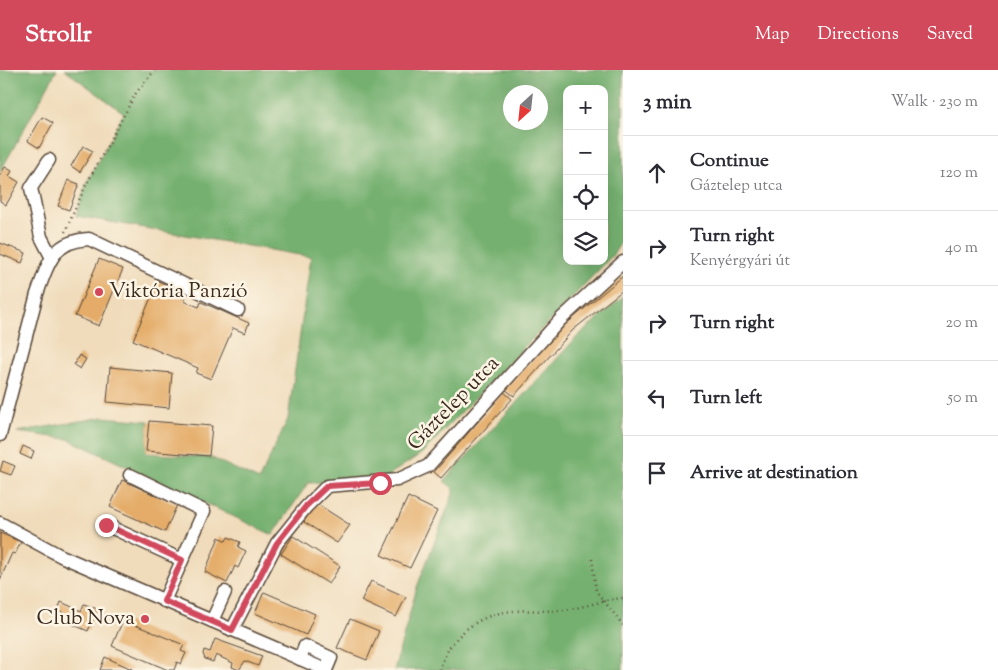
<!DOCTYPE html>
<html lang="en">
<head>
<meta charset="utf-8">
<style>
	:root { --surface:#fff; --page:#f7f7f7; --text:#2b2b33; --muted:#7c7c81; --line:#e1e1e2; --accent:#d1495b }
	body { margin:0; font-family:"Sorts Mill Goudy",serif; background:var(--page); color:var(--text) }
	.controls { position:absolute; right:15px; top:15px; display:grid; overflow:hidden; border-radius:10px; box-shadow:0 5px 20px #0002 }
	.controls button { width:45px; height:45px; display:grid; place-items:center; padding:0; border:0; border-bottom:1px solid var(--line); background:var(--surface); color:var(--text); font:25px sans-serif }
	.compass { position:absolute; left:503px; top:15px; width:45px; height:45px; border-radius:50%; background:var(--surface); box-shadow:0 5px 20px #0002; rotate:207deg }
	.stop { position:absolute; width:15px; height:15px; margin:-11px; border:4px solid #d1495b; border-radius:50%; background:#fff }
	.stop.end { background:#d1495b; border-color:#fff; box-shadow:0 1px 5px #0008 }
	.list { margin:0; padding:0; list-style:none }
	h2 { display:flex; justify-content:space-between; align-items:center; height:65px; margin:0; padding:0 20px; font-size:21px }
	h2 small { font-size:16px; font-weight:400; color:var(--muted) }
	.list li { display:grid; grid-template-columns:32px 1fr auto; gap:15px; align-items:center; box-sizing:border-box; height:75px; padding:0 20px; border-top:1px solid var(--line) }
	.list b { display:block; font-size:19px; white-space:nowrap }
	.list p { margin:0; font-size:16px; white-space:nowrap; color:var(--muted) }
	.list em { font-size:16px; font-style:normal; color:var(--muted) }
	.icon { flex:none; width:28px; height:28px; fill:none; stroke:currentColor; stroke-width:2; stroke-linecap:round; stroke-linejoin:round }
	.map { position:relative; flex:none; width:623px; height:600px; overflow:hidden }
	header { display:flex; align-items:center; gap:30px; box-sizing:border-box; height:70px; padding:0 25px; background:var(--accent); color:#fff }
	header strong { font-size:24px }
	nav { display:flex; gap:28px; margin-inline-start:auto; font-size:18px }
	main { display:flex }
	aside { flex:1; background:var(--surface) }
	.map>svg:first-child { display:block }
	.forest { fill:#75b06f; stroke:#586d46; fill-rule:evenodd }
	.building { fill:#e4ac68 }
	.lines { fill:none; stroke-linecap:round; stroke-linejoin:round }
	.minor-casing { stroke:#564536; stroke-width:15 }
	.path { stroke:#564536; stroke-width:2.5; stroke-dasharray:1 4; stroke-linecap:butt }
	.minor { stroke:#fff; stroke-width:12 }
	.route { stroke:#d1495b; stroke-width:6 }
	.poi-dot { fill:#d1495b; stroke:#fcf5e5; stroke-width:2 }
	.labels { text-anchor:middle; dominant-baseline:central; stroke-width:5; stroke-linejoin:round; paint-order:stroke }
	.poi-label { font-size:21px; fill:#3b2a1e; stroke:#fcf5e5; text-anchor:start }
	.street-label { font-size:21px; fill:#3b2a1e; stroke:#fcf5e5 }
</style>
</head>
<body>
<header>
<strong>Strollr</strong>
<nav><a>Map</a><a>Directions</a><a>Saved</a></nav>
</header>
<main>
<div class="map">
<svg width="623" height="600" viewBox="0 0 623 600">
	<rect width="100%" height="100%" fill="#fcf5e5"/>
	<filter id="ink" filterUnits="userSpaceOnUse"><feTurbulence type="fractalNoise" baseFrequency=".02" numOctaves="2"/><feDisplacementMap in="SourceGraphic" scale="10" xChannelSelector="R" yChannelSelector="G"/><feConvolveMatrix kernelMatrix="1 2 1 2 8 2 1 2 1" color-interpolation-filters="sRGB"/></filter>
	<filter id="wash" filterUnits="userSpaceOnUse"><feTurbulence type="fractalNoise" baseFrequency=".0096" numOctaves="4" result="noise"/><feDisplacementMap in="SourceGraphic" scale="20" xChannelSelector="R" yChannelSelector="G"/><feGaussianBlur stdDeviation="1.12" result="paint"/><feColorMatrix in="noise" values="0 0 0 0 0 0 0 0 0 0 0 0 0 0 0 0 0 1.4 0 .05"/><feComposite in="paint" operator="in"/></filter>
	<g filter="url(#wash)">
		<rect width="100%" height="100%" fill="#f0dcbb"/>
		<g class="forest">
			<polygon points="0,0 57,0 0,102"/>
			<path d="M65,0H623V169L613,185L422,383L380,411L308,413L273,465L68,369L17,362L103,347L149,351L146,383L212,388L259,410L288,349L311,187L76,146L87,112L124,43ZM567,19H604V191H567ZM510,22H540V52H510Z"/>
			<polygon points="623,227 623,600 394,600 417,517 453,424 453,418 444,411 577,267"/>
		</g>
		<g id="blocks">
			<g class="building">
				<polygon points="42,47 53,53 39,78 28,71"/>
				<polygon points="83,76 93,81 80,102 71,96"/>
				<polygon points="5,97 12,101 9,106 19,112 6,135 0,131 0,105"/>
				<polygon points="68,110 79,114 69,140 58,136"/>
				<polygon points="0,173 26,183 22,193 0,184"/>
				<polygon points="99,189 123,199 99,256 75,246"/>
				<polygon points="623,206 623,220 573,260 514,326 505,319 566,254"/>
				<polygon points="158,211 187,224 184,231 199,237 201,232 249,253 245,263 233,258 211,309 196,303 198,298 133,270"/>
				<polygon points="79,285 86,289 80,299 74,295"/>
				<polygon points="110,297 172,303 169,338 107,332"/>
				<polygon points="504,322 512,329 441,408 434,402"/>
				<polygon points="149,351 212,356 209,386 146,381"/>
				<polygon points="23,376 34,381 31,389 20,384"/>
				<polygon points="3,391 15,396 11,405 0,401"/>
				<polygon points="122,410 177,435 165,462 110,437"/>
				<polygon points="408,427 437,441 410,498 381,485"/>
				<polygon points="314,432 350,455 337,473 304,452"/>
				<polygon points="0,463 21,472 15,484 12,483 0,510"/>
				<polygon points="293,466 340,496 329,514 281,484"/>
				<polygon points="219,467 226,471 228,467 240,472 238,477 246,481 238,498 235,496 227,513 205,502"/>
				<polygon points="371,511 406,527 396,547 361,531"/>
				<polygon points="264,522 315,544 306,565 255,543"/>
				<polygon points="61,532 81,541 84,534 97,539 88,561 60,549 63,542 58,540"/>
				<polygon points="350,549 379,561 367,590 337,578"/>
				<polygon points="123,550 184,575 181,581 186,583 181,594 177,592 174,600 168,600 112,576"/>
				<polygon points="215,569 262,586 258,596 245,591 239,600 232,597 233,593 216,585 213,592 205,589 203,584 204,580 210,582"/>
				<polygon points="105,587 134,600 100,600"/>
			</g>
		</g>
	</g>
	<g filter="url(#ink)">
		<use href="#blocks" fill-opacity="0" stroke="#564536" stroke-width="1"/>
		<g class="lines">
			<defs>
				<g id="minor">
					<polyline points="49,90 31,118 41,167 52,188"/>
					<path d="M0,365L37,224C48,194 52,171 89,169L238,240"/>
					<polyline points="130,405 204,441 164,531"/>
					<polyline points="0,453 61,486 326,600"/>
					<polyline points="106,455 182,490"/>
					<polyline points="212,551 225,522"/>
					<polyline points="232,560 277,473 306,437 327,416 397,410 428,396 561,249 623,192"/>
					<polyline points="300,589 305,576 331,588 326,600"/>
				</g>
			</defs>
			<use href="#minor" class="minor-casing"/>
			<g class="path">
				<polyline points="65,162 85,117 136,23 155,0"/>
				<polyline points="592,489 596,521 623,555"/>
				<path d="M440,600C447,570 474,547 505,542C524,539 544,542 563,540C583,538 602,530 623,528"/>
			</g>
			<use href="#minor" class="minor"/>
		</g>
	</g>
	<g class="lines" filter="url(#ink)">
		<polyline class="route" points="106,455 182,490 164,531 232,560 277,473 306,436 327,416 380,413"/>
	</g>
	<g class="poi-dot">
		<circle cx="99" cy="222" r="5"/>
		<circle cx="145" cy="549" r="5"/>
	</g>
	<g class="labels">
		<g class="poi-label">
			<text x="109" y="222">Viktória Panzió</text>
			<text x="135" y="549" text-anchor="end">Club Nova</text>
		</g>
		<g class="street-label">
			<text transform="translate(454 334) rotate(-46)">Gáztelep utca</text>
		</g>
	</g>
</svg>
<div class="controls">
<button>+</button>
<button>−</button>
<button><svg class="icon" aria-label="locate" viewBox="0 0 24 24"><circle cx="12" cy="12" r="6"/><path d="M12 2v4M12 18v4M2 12h4M18 12h4"/></svg></button>
<button><svg class="icon" aria-label="layers" viewBox="0 0 24 24"><path d="M12 4l9 5-9 5-9-5zM3 14l9 5 9-5"/></svg></button>
</div>
<svg class="compass" viewBox="-18 -18 36 36"><path d="M0-13l5 13h-10z" fill="#e53935"/><path d="M0 13l5-13h-10z" fill="#7c7c81"/></svg>
<div class="stop" style="left:380px;top:413px"></div>
<div class="stop end" style="left:106px;top:455px"></div>
</div>
<aside>
<h2>3 min<small>Walk · 230 m</small></h2>
<ul class="list">
<li><svg class="icon" aria-label="ahead" viewBox="0 0 24 24"><path d="M12 20V5M6 11l6-6 6 6"/></svg><div><b>Continue</b><p>Gáztelep utca</p></div><em>120 m</em></li>
<li><svg class="icon" aria-label="right" viewBox="0 0 24 24"><path d="M7 20v-9h11M14 6l5 5-5 5"/></svg><div><b>Turn right</b><p>Kenyérgyári út</p></div><em>40 m</em></li>
<li><svg class="icon" aria-label="right" viewBox="0 0 24 24"><path d="M7 20v-9h11M14 6l5 5-5 5"/></svg><div><b>Turn right</b></div><em>20 m</em></li>
<li><svg class="icon" aria-label="left" viewBox="0 0 24 24"><path d="M17 20v-9H6M10 6l-5 5 5 5"/></svg><div><b>Turn left</b></div><em>50 m</em></li>
<li><svg class="icon" aria-label="arrive" viewBox="0 0 24 24"><path d="M6 21V4h12l-3 4 3 4H6"/></svg><div><b>Arrive at destination</b></div></li>
</ul>
</aside>
</main>
</body>
</html>
